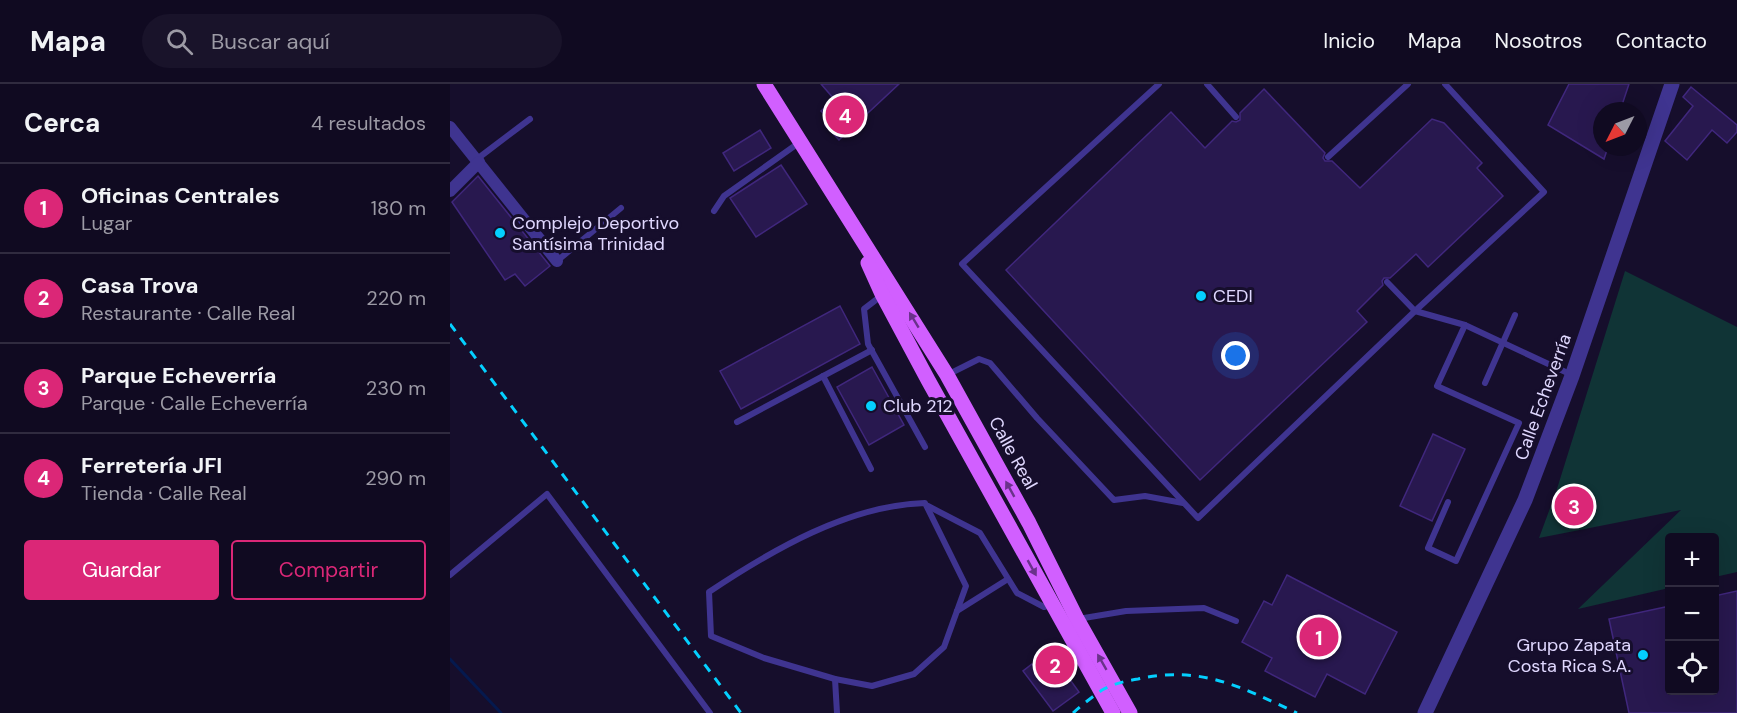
<!DOCTYPE html>
<html lang="es">
<head>
<meta charset="utf-8">
<style>
	:root { --surface:#100a21; --page:#19132a; --text:#f1f3f6; --muted:#9c9aa5; --line:#302b3f; --accent:#db2777 }
	body { margin:0; font-family:"DM Sans",sans-serif; background:var(--page); color:var(--text) }
	.controls { position:absolute; right:18px; bottom:18px; display:grid; overflow:hidden; border-radius:6px; box-shadow:0 6px 24px #0002 }
	.controls button { width:54px; height:54px; display:grid; place-items:center; padding:0; border:0; border-bottom:2px solid var(--line); background:var(--surface); color:var(--text); font:30px sans-serif }
	.compass { position:absolute; left:1143px; top:18px; width:54px; height:54px; border-radius:50%; background:var(--surface); box-shadow:0 6px 24px #0002; rotate:228deg }
	.you { position:absolute; left:786px; top:272px; width:21px; height:21px; margin:-15px; border:4px solid #fff; border-radius:50%; background:#1a73e8; box-shadow:0 0 0 9px #1a73e833 }
	.badge { display:grid; place-items:center; width:39px; height:39px; border-radius:50%; background:var(--accent); color:#fff; font-size:20px; font-weight:700 }
	.pin { position:absolute; translate:-50% -50%; border:3px solid #fff; box-shadow:0 2px 6px #0006 }
	.list { margin:0; padding:0; list-style:none }
	h2 { display:flex; justify-content:space-between; align-items:center; height:78px; margin:0; padding:0 24px; font-size:26px }
	h2 small { font-size:20px; font-weight:400; color:var(--muted) }
	.list li { display:grid; grid-template-columns:39px 1fr auto; gap:18px; align-items:center; box-sizing:border-box; height:90px; padding:0 24px; border-top:2px solid var(--line) }
	.list b { display:block; font-size:22px; white-space:nowrap }
	.list p { margin:0; font-size:20px; white-space:nowrap; color:var(--muted) }
	.list em { font-size:20px; font-style:normal; color:var(--muted) }
	.actions { display:flex; gap:12px; padding:18px 24px }
	.actions a { flex:1; padding:14px 0; border:2px solid var(--accent); border-radius:6px; text-align:center; font-size:21px; color:var(--accent) }
	.actions .main { background:var(--accent); color:#fff }
	.icon { flex:none; width:33px; height:33px; fill:none; stroke:currentColor; stroke-width:2; stroke-linecap:round; stroke-linejoin:round }
	.map { position:relative; flex:none; width:1287px; height:629px; overflow:hidden }
	header { display:flex; align-items:center; gap:36px; box-sizing:border-box; height:84px; padding:0 30px; background:var(--surface); border-bottom:2px solid var(--line) }
	header strong { font-size:28px }
	nav { display:flex; gap:33px; margin-inline-start:auto; font-size:21px }
	.search { width:420px; height:54px; background:var(--page); display:flex; align-items:center; gap:15px; box-sizing:border-box; padding:0 21px; border-radius:33px; color:var(--muted); font-size:22px }
	main { display:flex }
	aside { flex:1; background:var(--surface) }
	.map>svg:first-child { display:block }
	.green { fill:#103436 }
	.lines { fill:none; stroke-linecap:round; stroke-linejoin:round }
	.stream { stroke:#05194e; stroke-width:3 }
	.building { fill:#28184f; stroke:#40277d; stroke-width:1.5 }
	.service { stroke:#3f3490; stroke-width:6 }
	.minor { stroke:#3f3490; stroke-width:12 }
	.tertiary { stroke:#3f3490; stroke-width:15 }
	.primary { stroke:#d15fff; stroke-width:15 }
	.rail { stroke:#04d0ff; stroke-width:3; stroke-dasharray:9 8; stroke-linecap:butt }
	.oneway { fill:#6a328b }
	.poi-dot { fill:#04d0ff; stroke:#160e2c; stroke-width:2 }
	.labels { text-anchor:middle; dominant-baseline:central; stroke-width:6; stroke-linejoin:round; paint-order:stroke }
	.poi-label { font-size:18px; fill:#e0d8ff; stroke:#160e2c; text-anchor:start }
	.street-label { font-size:18px; fill:#e0d8ff; stroke:#160e2c }
</style>
</head>
<body>
<header>
<strong>Mapa</strong>
<div class="search"><svg class="icon" aria-label="search" viewBox="0 0 24 24"><circle cx="10" cy="10" r="6"/><path d="M15 15l6 6"/></svg>Buscar aquí</div>
<nav><a>Inicio</a><a>Mapa</a><a>Nosotros</a><a>Contacto</a></nav>
</header>
<main>
<aside>
<h2>Cerca<small>4 resultados</small></h2>
<ul class="list">
<li><span class="badge">1</span><div><b>Oficinas Centrales</b><p>Lugar</p></div><em>180 m</em></li>
<li><span class="badge">2</span><div><b>Casa Trova</b><p>Restaurante · Calle Real</p></div><em>220 m</em></li>
<li><span class="badge">3</span><div><b>Parque Echeverría</b><p>Parque · Calle Echeverría</p></div><em>230 m</em></li>
<li><span class="badge">4</span><div><b>Ferretería JFI</b><p>Tienda · Calle Real</p></div><em>290 m</em></li>
</ul>
<div class="actions"><a class="main">Guardar</a><a>Compartir</a></div>
</aside>
<div class="map">
<svg width="1287" height="629" viewBox="0 0 1287 629">
	<rect width="100%" height="100%" fill="#160e2c"/>
	<polygon class="green" points="1175,187 1287,243 1287,488 1265,493 1264,454 1220,454 1219,504 1128,525 1231,426 1089,454 1106,408"/>
	<g class="lines">
		<polyline class="stream" points="0,575 51,629"/>
	</g>
	<g class="building">
		<polygon points="371,0 449,0 389,56 375,41 380,36 371,27 384,15"/>
		<polygon points="1119,0 1179,0 1170,27 1152,27 1152,63 1158,63 1154,75 1098,41"/>
		<polygon points="1241,3 1287,41 1287,48 1277,59 1262,46 1237,76 1215,57 1243,22 1233,13"/>
		<polygon points="814,5 875,69 873,74 875,77 882,77 910,104 982,35 994,39 1032,79 1027,84 1053,112 978,183 966,170 940,194 934,194 932,197 933,201 907,227 917,238 750,396 556,186 721,28 755,64 782,37 786,38 790,36 790,29"/>
		<polygon points="310,46 321,64 284,87 273,69"/>
		<polygon points="331,81 357,120 306,153 280,114"/>
		<polygon points="28,92 100,182 75,202 65,190 55,196 2,118"/>
		<polygon points="390,222 410,260 291,325 270,287"/>
		<polygon points="422,283 454,341 419,361 387,303"/>
		<polygon points="983,350 1015,365 982,437 950,422"/>
		<polygon points="837,491 947,548 915,610 877,590 865,613 815,587 822,574 792,558 814,517 822,521"/>
		<polygon points="1287,507 1287,629 1179,629 1159,535 1220,522 1220,606 1264,606 1264,512"/>
		<polygon points="603,572 629,608 603,627 573,587 582,580 586,584"/>
	</g>
	<g class="lines">
		<g class="service">
			<polyline points="709,0 512,180 748,434 965,227 1094,108 995,0"/>
			<polyline points="757,0 786,33"/>
			<polyline points="878,73 958,0"/>
			<polyline points="29,78 31,72 80,35"/>
			<polyline points="264,127 274,112 350,58"/>
			<polyline points="107,177 171,124"/>
			<polyline points="937,198 965,227 1015,241 1122,291"/>
			<polyline points="431,212 414,225 418,260 475,363"/>
			<polyline points="497,291 529,275 540,279 587,334 664,416 695,412 733,419"/>
			<polyline points="373,292 421,385"/>
			<polyline points="1035,299 1065,231"/>
			<polyline points="287,338 422,266"/>
			<polyline points="998,418 978,464 1006,477 1069,339 987,302 1015,241"/>
			<path d="M475,419L516,502L494,563L464,590L422,602L385,595L314,574L261,552L259,508C322,466 399,421 475,419Z"/>
			<polyline points="478,422 530,449 567,509 594,523 601,521"/>
			<polyline points="0,491 97,410 260,629"/>
			<polyline points="507,527 558,495"/>
			<polyline points="628,535 676,527 754,524 786,537"/>
			<polyline points="385,595 387,629"/>
		</g>
		<g class="minor">
			<polyline points="0,43 107,177"/>
			<polyline points="0,107 29,78"/>
		</g>
		<polyline class="tertiary" points="975,629 1075,416 1122,292 1222,0"/>
		<g class="primary">
			<polyline points="314,0 497,291 579,439 627,535 680,629"/>
			<polyline points="418,179 432,210 478,296 663,629"/>
		</g>
		<g class="rail">
			<polyline points="0,240 291,629"/>
			<path d="M623,629C632,621 642,613 652,606C663,600 675,597 688,595C751,581 791,603 847,629"/>
		</g>
	</g>
	<defs><path id="oneway-solid" d="M-6-.8H1V-3.2L6.5 0L1 3.2V.8H-6Z" transform="scale(1.5)"/></defs>
	<g class="oneway">
		<use href="#oneway-solid" transform="translate(464 236) rotate(-121)"/>
		<use href="#oneway-solid" transform="translate(560 405) rotate(-119)"/>
		<use href="#oneway-solid" transform="translate(582 484) rotate(61)"/>
		<use href="#oneway-solid" transform="translate(652 578) rotate(-120)"/>
	</g>
	<g class="poi-dot">
		<circle cx="50" cy="149" r="6"/>
		<circle cx="751" cy="212" r="6"/>
		<circle cx="421" cy="322" r="6"/>
		<circle cx="1193" cy="571" r="6"/>
	</g>
	<g class="labels">
		<g class="poi-label">
			<text x="62" y="139">Complejo Deportivo<tspan x="62" dy="21">Santísima Trinidad</tspan></text>
			<text x="763" y="212">CEDI</text>
			<text x="433" y="322">Club 212</text>
			<text x="1181" y="561" text-anchor="end">Grupo Zapata<tspan x="1181" dy="21">Costa Rica S.A.</tspan></text>
		</g>
		<g class="street-label">
			<text transform="translate(1093 313) rotate(-70)">Calle Echeverría</text>
			<text transform="translate(563 369) rotate(61)">Calle Real</text>
		</g>
	</g>
</svg>
<div class="controls">
<button>+</button>
<button>−</button>
<button><svg class="icon" aria-label="locate" viewBox="0 0 24 24"><circle cx="12" cy="12" r="6"/><path d="M12 2v4M12 18v4M2 12h4M18 12h4"/></svg></button>
</div>
<svg class="compass" viewBox="-18 -18 36 36"><path d="M0-13l5 13h-10z" fill="#e53935"/><path d="M0 13l5-13h-10z" fill="#9c9aa5"/></svg>
<div class="you"></div>
<div class="pin badge" style="left:869px;top:553px">1</div>
<div class="pin badge" style="left:605px;top:581px">2</div>
<div class="pin badge" style="left:1124px;top:422px">3</div>
<div class="pin badge" style="left:395px;top:31px">4</div>
</div>
</main>
</body>
</html>
